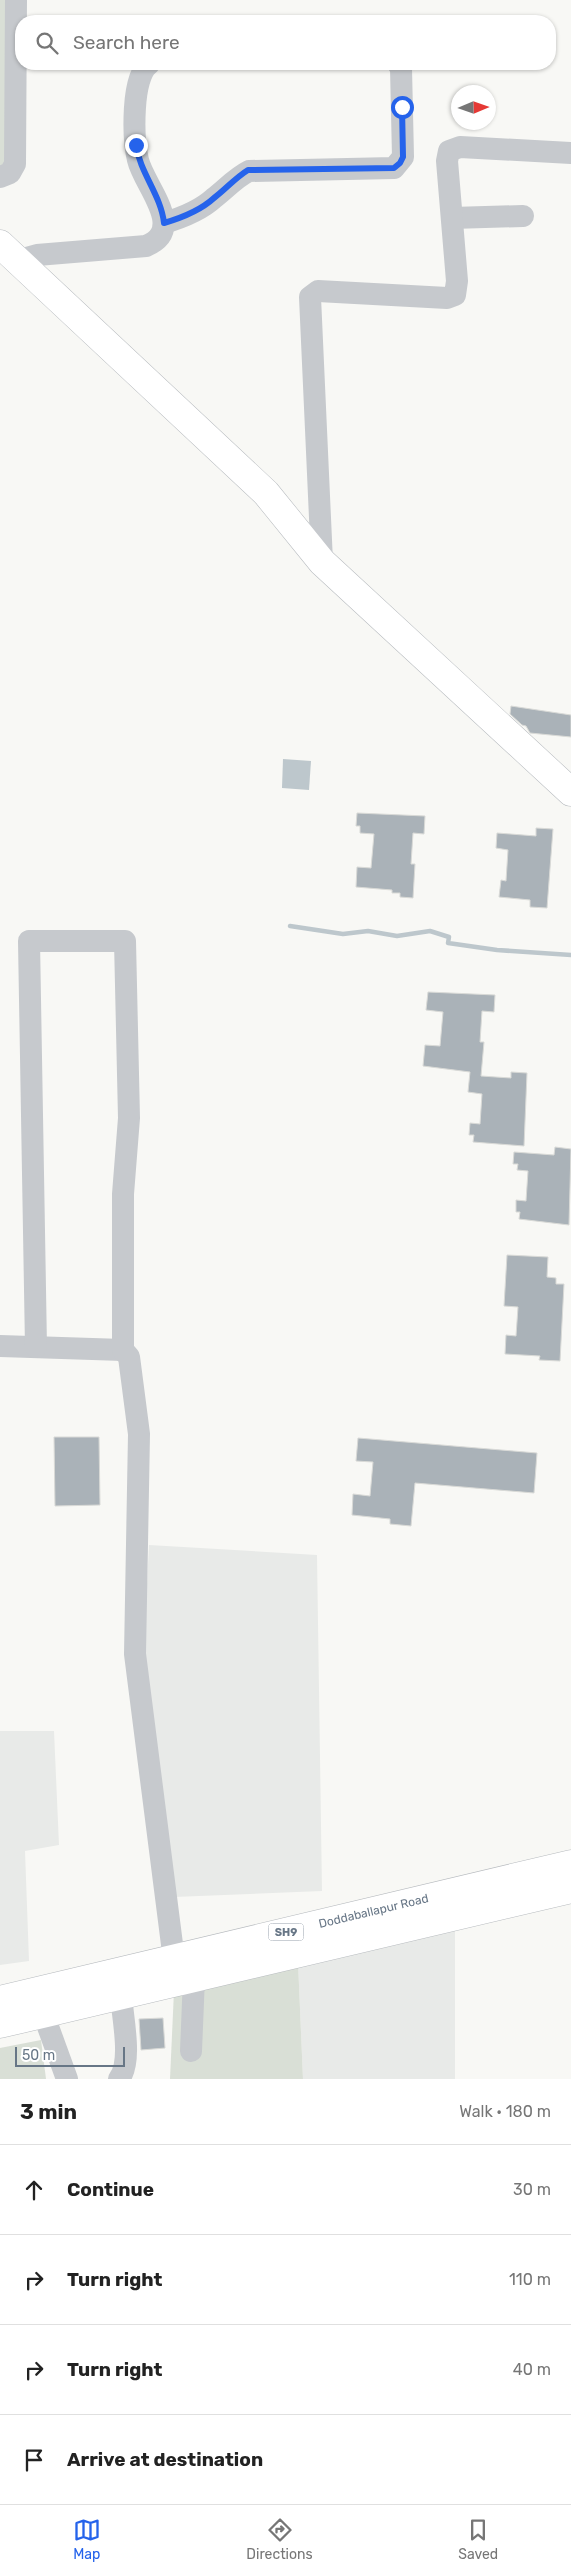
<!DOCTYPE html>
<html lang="en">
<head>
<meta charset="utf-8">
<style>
	:root { --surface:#fff; --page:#f2f2f2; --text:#222; --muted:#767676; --line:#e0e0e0; --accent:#2563eb }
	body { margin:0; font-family:Rubik,sans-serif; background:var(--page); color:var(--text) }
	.compass { position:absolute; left:451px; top:85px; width:45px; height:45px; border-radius:50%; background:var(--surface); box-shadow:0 1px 4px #0004; rotate:88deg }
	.scale { position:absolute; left:15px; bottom:12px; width:110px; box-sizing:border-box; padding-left:5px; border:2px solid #677686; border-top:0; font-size:14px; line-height:18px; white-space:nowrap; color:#677686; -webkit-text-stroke:4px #fff; paint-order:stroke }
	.stop { position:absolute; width:15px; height:15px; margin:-11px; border:4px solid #2563eb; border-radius:50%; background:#fff }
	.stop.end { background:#2563eb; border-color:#fff; box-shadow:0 1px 5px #0008 }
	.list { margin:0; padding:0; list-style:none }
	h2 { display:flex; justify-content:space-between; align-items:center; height:65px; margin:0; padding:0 20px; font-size:21px }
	h2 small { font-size:16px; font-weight:400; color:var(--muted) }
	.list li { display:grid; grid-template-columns:32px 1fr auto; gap:15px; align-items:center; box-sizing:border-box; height:90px; padding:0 20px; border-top:1px solid var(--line) }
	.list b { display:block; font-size:19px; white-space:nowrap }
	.list em { font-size:16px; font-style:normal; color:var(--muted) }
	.icon { flex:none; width:28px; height:28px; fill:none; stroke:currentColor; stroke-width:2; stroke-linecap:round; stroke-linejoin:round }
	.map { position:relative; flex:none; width:571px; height:2079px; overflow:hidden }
	.search { position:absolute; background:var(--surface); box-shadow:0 1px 4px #0004; left:15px; right:15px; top:15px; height:55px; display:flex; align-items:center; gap:12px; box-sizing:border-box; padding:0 18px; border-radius:20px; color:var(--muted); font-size:19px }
	.sheet { height:425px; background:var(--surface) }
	nav { display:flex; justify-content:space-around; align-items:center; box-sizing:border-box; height:70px; border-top:1px solid var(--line); background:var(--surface); font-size:14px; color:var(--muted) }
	nav a { display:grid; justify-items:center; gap:2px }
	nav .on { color:var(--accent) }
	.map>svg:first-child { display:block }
	.built { fill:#e8eae8 }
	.green { fill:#d9dfd6 }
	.water { fill:#bdc7cc }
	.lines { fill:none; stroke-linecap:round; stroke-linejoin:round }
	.stream { stroke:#bdc7cc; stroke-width:4.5 }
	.building { fill:#aab2b8; stroke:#d9dad7 }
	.major-casing { stroke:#b7bbbf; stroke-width:29 }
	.minor { stroke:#c6c9cd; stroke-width:22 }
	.major { stroke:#fff; stroke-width:28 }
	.route { stroke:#2563eb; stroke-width:6 }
	.labels { text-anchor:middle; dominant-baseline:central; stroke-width:5; stroke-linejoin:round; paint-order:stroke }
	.shield { fill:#fff; stroke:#959faa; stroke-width:1 }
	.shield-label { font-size:11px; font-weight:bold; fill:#677686 }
	.street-label { font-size:12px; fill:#677686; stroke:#fff }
</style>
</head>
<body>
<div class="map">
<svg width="571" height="2079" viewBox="0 0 571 2079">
	<rect width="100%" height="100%" fill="#f8f8f5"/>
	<g class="built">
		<polygon points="149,1545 317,1555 322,1891 174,1897 144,1644"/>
		<polygon points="0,1731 54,1731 59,1845 25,1851 29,1961 0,1965"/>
		<polygon points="455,1929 455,2079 303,2079 298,1962"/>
	</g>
	<g class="green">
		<polygon points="0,0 6,0 6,165 0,166"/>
		<polygon points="298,1962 303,2079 170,2079 174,1991"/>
		<polygon points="41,2040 46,2079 0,2079 0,2048"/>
	</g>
	<polygon class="water" points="283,759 311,761 309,790 282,788"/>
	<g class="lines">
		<polyline class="stream" points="290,926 343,934 368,931 397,936 430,931 449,937 448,943 497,950 571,955"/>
	</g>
	<g class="building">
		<polygon points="511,706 571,715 571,737 530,733 526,726 522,725 510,714"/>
		<polygon points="357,813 425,816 424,834 413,833 411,864 415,864 413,898 400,897 400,893 392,893 392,890 356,887 357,867 371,868 374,834 360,833 360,826 356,826"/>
		<polygon points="536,828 553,829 547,908 530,907 530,900 499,897 501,880 506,881 508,850 496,848 497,833 536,836"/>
		<polygon points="428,992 495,995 494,1012 482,1011 480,1042 484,1042 481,1076 511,1078 511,1072 527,1073 524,1146 473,1142 474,1135 469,1135 470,1123 480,1124 482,1094 468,1092 470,1072 423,1066 425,1045 440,1046 443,1012 426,1010"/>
		<polygon points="555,1147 571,1149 569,1225 519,1219 520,1212 516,1212 516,1200 526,1201 528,1171 517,1170 518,1164 513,1164 514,1152 554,1155"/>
		<polygon points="507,1255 548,1257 547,1277 556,1278 556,1284 564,1284 560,1361 539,1360 540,1356 505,1354 506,1335 516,1336 518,1307 504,1306"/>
		<polygon points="54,1437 99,1437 100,1505 55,1506"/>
		<polygon points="358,1438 537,1453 534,1493 415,1483 411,1526 390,1524 390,1519 352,1515 353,1494 370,1496 373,1462 356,1461"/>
		<polygon points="163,2018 165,2048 141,2050 139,2019"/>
	</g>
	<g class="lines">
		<defs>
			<g id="major">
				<polyline points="0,244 266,493 322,562 571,792"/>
				<path id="s1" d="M0,2000L571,1864"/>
				<polyline points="0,2024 571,1889"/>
			</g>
		</defs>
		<use href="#major" class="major-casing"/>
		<g class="minor">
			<polyline points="0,177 10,173 15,164 16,0"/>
			<polyline points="452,218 523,216"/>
			<path d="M164,223C181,218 201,210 214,198C226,189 235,178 249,171L394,168L403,157L401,68L398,64"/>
			<path d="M19,260L37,255L146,246C187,229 144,186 138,160C133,139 131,77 149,64"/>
			<polyline points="322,562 310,297 318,291 447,298 455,295 457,281 447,161 449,151 460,147 571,153"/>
			<polyline points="0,1346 123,1350"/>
			<polyline points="36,1347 29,941 125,941 129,1118 123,1194 123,1350 129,1357 139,1434 135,1654 174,1960"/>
			<polyline points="43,2013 67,2079"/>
			<polyline points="191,2051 194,1977"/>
			<path d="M119,2079C133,2061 122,2016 121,1994"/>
		</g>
		<use href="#major" class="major"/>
	</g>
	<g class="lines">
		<path class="route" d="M136,145C140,173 161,195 164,223C181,218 201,210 214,198C226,189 235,178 248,170L394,168L400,163L403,157L402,107"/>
	</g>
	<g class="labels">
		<rect class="shield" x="268.5" y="1923.5" width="35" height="17" rx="4"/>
		<g class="shield-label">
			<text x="286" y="1932">SH9</text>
		</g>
		<g class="street-label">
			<text stroke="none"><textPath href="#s1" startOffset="384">Doddaballapur Road</textPath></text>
		</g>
	</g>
</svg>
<svg class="compass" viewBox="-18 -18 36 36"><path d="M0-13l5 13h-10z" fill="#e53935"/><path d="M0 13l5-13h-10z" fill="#767676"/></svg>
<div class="scale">50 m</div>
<div class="stop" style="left:402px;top:107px"></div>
<div class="stop end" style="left:136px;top:145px"></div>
<div class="search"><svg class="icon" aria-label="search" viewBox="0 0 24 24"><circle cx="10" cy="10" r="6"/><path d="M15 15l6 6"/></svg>Search here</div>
</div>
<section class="sheet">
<h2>3 min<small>Walk · 180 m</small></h2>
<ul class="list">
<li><svg class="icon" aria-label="ahead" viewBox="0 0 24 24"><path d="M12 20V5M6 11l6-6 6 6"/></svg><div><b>Continue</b></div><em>30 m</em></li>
<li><svg class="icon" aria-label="right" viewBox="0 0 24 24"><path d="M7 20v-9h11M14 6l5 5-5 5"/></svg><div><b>Turn right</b></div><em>110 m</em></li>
<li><svg class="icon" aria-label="right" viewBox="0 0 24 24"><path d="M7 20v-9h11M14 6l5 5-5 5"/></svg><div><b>Turn right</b></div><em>40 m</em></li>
<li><svg class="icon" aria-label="arrive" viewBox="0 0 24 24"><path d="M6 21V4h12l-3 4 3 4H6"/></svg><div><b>Arrive at destination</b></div></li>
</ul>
</section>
<nav>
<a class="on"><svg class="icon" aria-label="map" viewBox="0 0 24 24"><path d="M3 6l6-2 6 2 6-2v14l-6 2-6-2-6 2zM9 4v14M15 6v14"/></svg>Map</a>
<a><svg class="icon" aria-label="directions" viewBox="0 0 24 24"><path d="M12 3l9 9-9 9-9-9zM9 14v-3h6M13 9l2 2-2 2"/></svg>Directions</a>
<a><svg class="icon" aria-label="saved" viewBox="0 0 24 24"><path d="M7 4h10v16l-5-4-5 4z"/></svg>Saved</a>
</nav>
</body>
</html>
